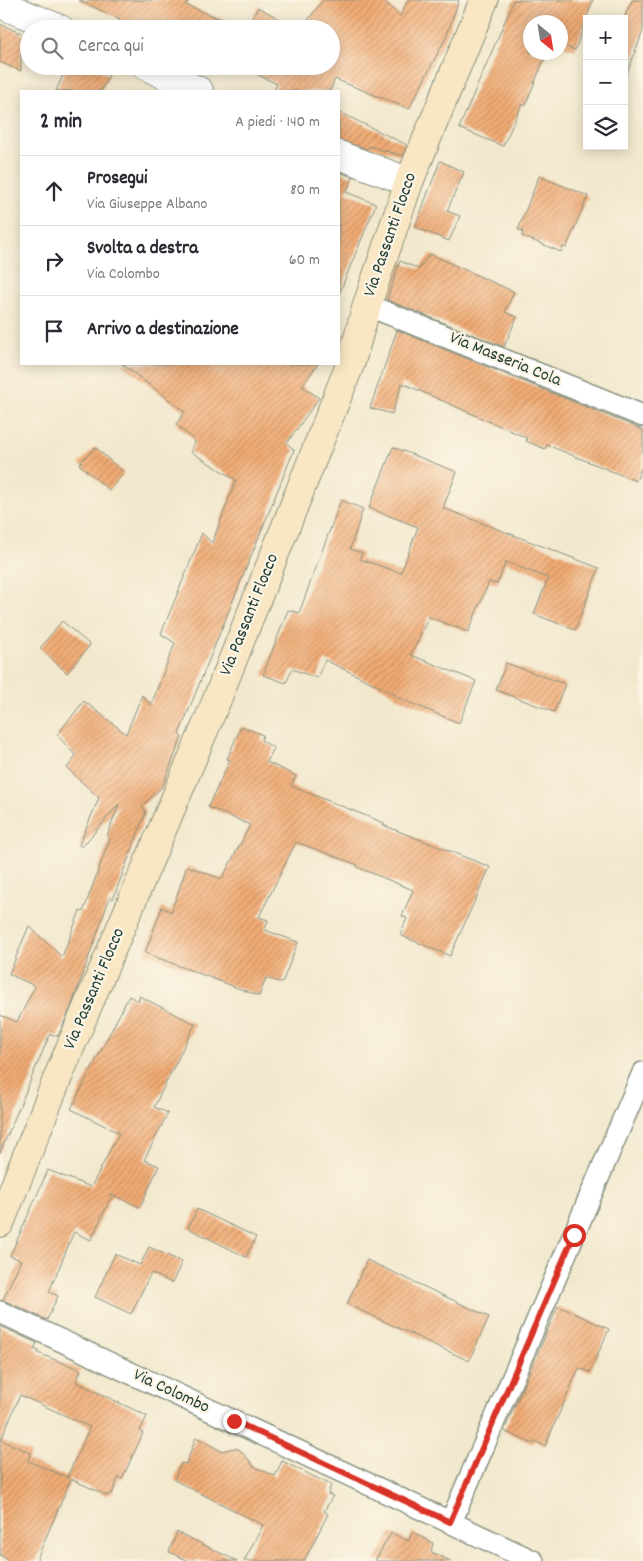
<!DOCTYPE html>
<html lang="it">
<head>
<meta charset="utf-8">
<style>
	:root { --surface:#fff; --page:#f2f2f3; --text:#2b2b33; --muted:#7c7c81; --line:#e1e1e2 }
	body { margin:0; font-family:Dekko,sans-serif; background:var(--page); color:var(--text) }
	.controls { position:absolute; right:15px; top:15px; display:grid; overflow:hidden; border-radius:0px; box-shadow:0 2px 12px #0003 }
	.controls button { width:45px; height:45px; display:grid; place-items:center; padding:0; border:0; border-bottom:1px solid var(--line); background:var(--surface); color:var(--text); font:25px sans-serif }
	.compass { position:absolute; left:523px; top:15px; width:45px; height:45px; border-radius:50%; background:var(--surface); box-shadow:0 2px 12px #0003; rotate:150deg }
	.stop { position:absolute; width:15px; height:15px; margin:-11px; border:4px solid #d93025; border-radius:50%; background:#fff }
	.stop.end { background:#d93025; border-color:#fff; box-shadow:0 1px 5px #0008 }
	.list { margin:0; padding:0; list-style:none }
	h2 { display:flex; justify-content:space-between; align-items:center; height:65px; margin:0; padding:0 20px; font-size:21px }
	h2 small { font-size:16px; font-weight:400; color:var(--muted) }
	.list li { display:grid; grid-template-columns:32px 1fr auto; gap:15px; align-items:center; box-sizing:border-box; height:70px; padding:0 20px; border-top:1px solid var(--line) }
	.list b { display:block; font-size:19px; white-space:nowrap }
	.list p { margin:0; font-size:16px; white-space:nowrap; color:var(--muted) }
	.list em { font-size:16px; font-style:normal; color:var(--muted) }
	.icon { flex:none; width:28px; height:28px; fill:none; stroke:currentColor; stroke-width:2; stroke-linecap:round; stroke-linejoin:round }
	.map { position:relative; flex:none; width:643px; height:1561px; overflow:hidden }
	.search { position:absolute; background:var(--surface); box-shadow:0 2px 12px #0003; left:20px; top:20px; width:320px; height:55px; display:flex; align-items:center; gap:12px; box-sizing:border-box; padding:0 18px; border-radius:28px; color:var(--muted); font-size:19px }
	.panel { position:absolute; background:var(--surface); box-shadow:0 2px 12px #0003; left:20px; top:90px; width:320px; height:275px; border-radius:0px }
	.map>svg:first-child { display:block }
	.building { fill:url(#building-hatch); fill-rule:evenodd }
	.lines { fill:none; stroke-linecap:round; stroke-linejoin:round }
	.minor-casing { stroke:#889280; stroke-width:24 }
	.tertiary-casing { stroke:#889280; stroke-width:30 }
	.secondary-casing { stroke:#889280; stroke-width:30 }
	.minor { stroke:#fff; stroke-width:21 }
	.tertiary { stroke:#fff; stroke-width:28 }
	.secondary { stroke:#f9e7c3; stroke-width:28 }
	.route { stroke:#d93025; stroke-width:6 }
	.labels { text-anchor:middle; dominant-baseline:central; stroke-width:4.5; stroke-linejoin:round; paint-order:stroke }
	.street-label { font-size:18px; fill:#1f3d34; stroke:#fcf5e5 }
</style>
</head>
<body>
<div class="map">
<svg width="643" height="1561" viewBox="0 0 643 1561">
	<defs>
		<pattern id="building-hatch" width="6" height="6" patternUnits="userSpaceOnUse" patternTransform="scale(1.25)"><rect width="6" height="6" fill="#f2ac75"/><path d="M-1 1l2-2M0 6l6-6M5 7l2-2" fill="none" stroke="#c38d61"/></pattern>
	</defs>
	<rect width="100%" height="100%" fill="#fcf5e5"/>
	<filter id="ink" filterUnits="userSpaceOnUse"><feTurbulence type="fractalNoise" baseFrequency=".02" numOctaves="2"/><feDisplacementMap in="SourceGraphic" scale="10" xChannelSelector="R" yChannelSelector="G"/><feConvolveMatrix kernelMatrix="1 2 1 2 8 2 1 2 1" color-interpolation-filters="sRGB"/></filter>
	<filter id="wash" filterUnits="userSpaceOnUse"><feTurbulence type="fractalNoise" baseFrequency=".0096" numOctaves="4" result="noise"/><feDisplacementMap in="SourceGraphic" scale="20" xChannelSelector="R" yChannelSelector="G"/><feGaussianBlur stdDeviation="1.12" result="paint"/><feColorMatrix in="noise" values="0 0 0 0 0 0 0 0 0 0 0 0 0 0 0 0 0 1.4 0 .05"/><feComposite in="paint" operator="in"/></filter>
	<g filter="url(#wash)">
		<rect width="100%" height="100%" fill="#f2e8cd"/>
		<g id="blocks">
			<g class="building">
				<polygon points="78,0 189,0 186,5 243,28 138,29 119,20 120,19"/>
				<polygon points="323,0 383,0 400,16 408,0 459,0 446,37 409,109 335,79 330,91 274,91 277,84 239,66 331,66 331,29 301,29"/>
				<polygon points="514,0 593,0 575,50 560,45 560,22 530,22 530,52 547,52 525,106 522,104 503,146 459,128"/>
				<polygon points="632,0 643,0 643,31 626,76 624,75 624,18"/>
				<polygon points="258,7 298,29 247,29"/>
				<polygon points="0,24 29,37 21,53 21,71 0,62"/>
				<polygon points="67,66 91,66 109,75 101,91 56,91"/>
				<polygon points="339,112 407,145 403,156 369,146 367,149 339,140"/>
				<polygon points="440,161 464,172 447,211 460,216 449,241 415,227"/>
				<polygon points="339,172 353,177 346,192 376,204 339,294"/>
				<polygon points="539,176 588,196 566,248 563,247 561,252 522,236 523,231 518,230"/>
				<polygon points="430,254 514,292 505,312 517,317 504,347 387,300 400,261 419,269"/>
				<polygon points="397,330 643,430 643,464 636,481 547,445 545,449 526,441 527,438 402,383 392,414 370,408"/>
				<polygon points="122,364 318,364 302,386 319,398 287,443 294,450 179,734 182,737 162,787 142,806 146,812 113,899 110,897 71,1007 58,1036 50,1034 0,1153 0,1015 17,1022 35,986 9,974 29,926 62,957 80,911 83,912 110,838 107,836 119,804 82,847 79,845 99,798 67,768 76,756 57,735 84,701 126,734 142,695 151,705 175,643 161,634 202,533 212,543 236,480 191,452 195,441 176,424 185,412"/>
				<polygon points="95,447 124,473 109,490 79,464"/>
				<polygon points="393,447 457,472 443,508 599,568 575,630 534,614 548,578 506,562 497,584 489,582 468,632 429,617 411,655 476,681 459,723 394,696 395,694 325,660 317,678 292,669 286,683 263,675 288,610 299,613 341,500 363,509 350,549 362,553 360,559 401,573 418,527 369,508"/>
				<polygon points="62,621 90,645 67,673 40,648"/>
				<polygon points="506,663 565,684 554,712 496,690"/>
				<polygon points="241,726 263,735 261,740 274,748 267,762 296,776 291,786 384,823 383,825 490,867 450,956 400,935 407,918 402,916 413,890 357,867 358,865 296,842 259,917 268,920 265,930 298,942 282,983 266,978 259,996 145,953 162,907 171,912 187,866 222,879 250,825 208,807 230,760 227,759"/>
				<polygon points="129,996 139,1001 139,996 195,1024 154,1107 168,1113 144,1160 159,1166 140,1207 112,1195 91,1240 74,1232 49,1292 58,1296 47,1320 3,1300 21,1260 10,1256 48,1170 91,1187 119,1133 71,1109"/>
				<polygon points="197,1209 256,1237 246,1257 188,1228"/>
				<polygon points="149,1247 182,1262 172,1283 151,1273 131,1314 95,1297 115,1254 140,1265"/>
				<polygon points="367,1260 489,1317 469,1361 347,1304"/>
				<polygon points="558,1306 609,1329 590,1372 579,1368 545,1446 535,1441 533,1444 504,1431"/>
				<path d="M0,1326L37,1343L34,1349L39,1351L38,1353L81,1370L76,1382L147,1416L140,1431L143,1433L139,1442L122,1479L119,1477L112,1494L110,1493L108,1496L71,1479L36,1561H10L0,1555ZM20,1395L90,1427L67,1477L69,1478L28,1461L31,1453L1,1440Z"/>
				<polygon points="196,1437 221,1451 235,1448 240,1450 250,1461 253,1466 275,1476 282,1461 331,1485 328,1494 333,1496 324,1511 328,1514 304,1561 244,1561 263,1525 174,1480 181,1463 186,1464"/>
				<polygon points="177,1532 237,1561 189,1561 169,1552"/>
				<polygon points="412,1532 433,1543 431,1552 451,1561 375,1561 391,1533 409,1541"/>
			</g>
		</g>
	</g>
	<g filter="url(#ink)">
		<use href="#blocks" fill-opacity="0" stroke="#889280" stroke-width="1"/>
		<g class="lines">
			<defs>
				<g id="minor">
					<polyline points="367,305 643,416"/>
					<polyline points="0,1312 533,1561"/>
					<polyline points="451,1522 643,1073"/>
				</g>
				<g id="tertiary">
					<polyline points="0,4 60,29"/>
					<polyline points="146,66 199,91"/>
					<polyline points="339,155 409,182"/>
				</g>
				<polyline id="secondary" points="0,1223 62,1067 216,702 351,362 367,305 409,182 484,0"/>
			</defs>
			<use href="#minor" class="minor-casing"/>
			<use href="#tertiary" class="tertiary-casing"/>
			<use href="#secondary" class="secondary-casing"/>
			<use href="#minor" class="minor"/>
			<use href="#tertiary" class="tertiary"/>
			<use href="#secondary" class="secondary"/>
		</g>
	</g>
	<g class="lines" filter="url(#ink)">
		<polyline class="route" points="234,1421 450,1522 574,1235"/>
	</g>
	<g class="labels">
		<g class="street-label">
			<text transform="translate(391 235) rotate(-71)">Via Passanti Flocco</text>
			<text transform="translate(505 360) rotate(22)">Via Masseria Cola</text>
			<text transform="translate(250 615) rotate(-68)">Via Passanti Flocco</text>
			<text transform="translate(95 989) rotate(-67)">Via Passanti Flocco</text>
			<text transform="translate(171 1392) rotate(25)">Via Colombo</text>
		</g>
	</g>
</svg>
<div class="controls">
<button>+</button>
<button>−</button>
<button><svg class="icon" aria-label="layers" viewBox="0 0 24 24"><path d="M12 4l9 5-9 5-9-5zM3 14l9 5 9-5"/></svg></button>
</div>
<svg class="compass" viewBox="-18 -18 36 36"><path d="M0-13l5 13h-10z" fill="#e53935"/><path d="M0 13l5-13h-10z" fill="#7c7c81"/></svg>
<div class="stop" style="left:574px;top:1235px"></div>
<div class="stop end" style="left:234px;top:1421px"></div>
<div class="search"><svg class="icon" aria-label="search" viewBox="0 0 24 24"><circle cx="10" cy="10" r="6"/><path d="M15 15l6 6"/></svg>Cerca qui</div>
<section class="panel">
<h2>2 min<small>A piedi · 140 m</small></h2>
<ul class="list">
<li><svg class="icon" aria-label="ahead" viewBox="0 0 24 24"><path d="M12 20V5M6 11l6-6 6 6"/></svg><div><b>Prosegui</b><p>Via Giuseppe Albano</p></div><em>80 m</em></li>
<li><svg class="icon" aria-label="right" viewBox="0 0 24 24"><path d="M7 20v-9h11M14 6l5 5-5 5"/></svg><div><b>Svolta a destra</b><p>Via Colombo</p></div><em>60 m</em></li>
<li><svg class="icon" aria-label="arrive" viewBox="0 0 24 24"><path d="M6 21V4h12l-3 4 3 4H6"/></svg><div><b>Arrivo a destinazione</b></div></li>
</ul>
</section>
</div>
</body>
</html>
